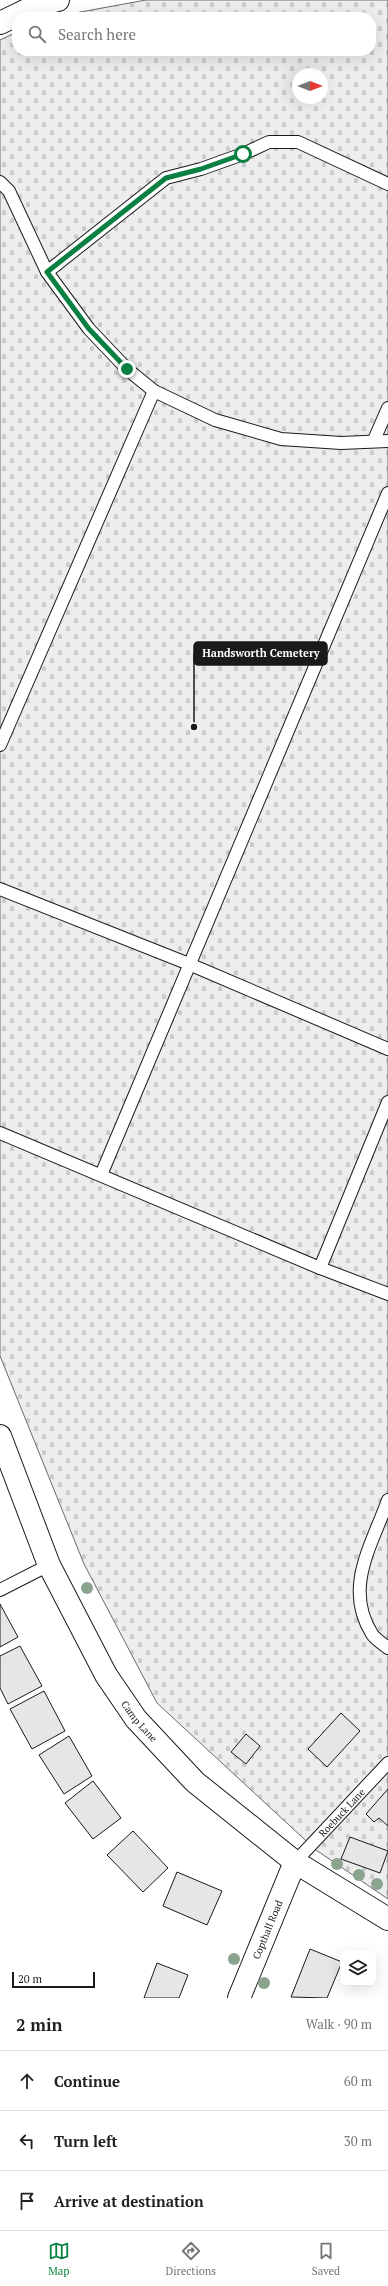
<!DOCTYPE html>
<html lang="en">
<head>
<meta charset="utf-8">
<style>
	:root { --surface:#fff; --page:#f2f2f2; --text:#222; --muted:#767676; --line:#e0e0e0; --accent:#0b8043 }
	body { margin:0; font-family:"PT Serif",serif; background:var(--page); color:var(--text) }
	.controls { position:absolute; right:12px; bottom:12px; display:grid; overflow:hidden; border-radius:8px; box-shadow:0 4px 16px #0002 }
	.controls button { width:36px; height:36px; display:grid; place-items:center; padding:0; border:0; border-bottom:1px solid var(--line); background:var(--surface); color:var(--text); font:20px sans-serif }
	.compass { position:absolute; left:292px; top:68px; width:36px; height:36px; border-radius:50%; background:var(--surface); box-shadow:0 4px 16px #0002; rotate:90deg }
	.scale { position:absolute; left:12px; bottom:10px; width:83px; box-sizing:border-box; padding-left:4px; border:2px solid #1a1a1a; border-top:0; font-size:11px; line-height:14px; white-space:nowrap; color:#1a1a1a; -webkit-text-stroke:3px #fff; paint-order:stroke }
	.stop { position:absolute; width:12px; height:12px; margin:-9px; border:3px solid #0b8043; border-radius:50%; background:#fff }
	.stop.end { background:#0b8043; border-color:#fff; box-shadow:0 1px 4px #0008 }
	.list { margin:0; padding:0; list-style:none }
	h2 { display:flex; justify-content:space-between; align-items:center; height:52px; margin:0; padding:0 16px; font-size:17px }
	h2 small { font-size:13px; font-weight:400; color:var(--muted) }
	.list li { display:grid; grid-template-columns:26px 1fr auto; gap:12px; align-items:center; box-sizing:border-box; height:60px; padding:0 16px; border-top:1px solid var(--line) }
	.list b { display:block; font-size:15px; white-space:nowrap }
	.list em { font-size:13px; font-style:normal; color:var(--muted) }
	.icon { flex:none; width:22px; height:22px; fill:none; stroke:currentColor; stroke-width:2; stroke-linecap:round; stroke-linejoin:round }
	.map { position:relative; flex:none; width:388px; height:1998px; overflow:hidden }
	.search { position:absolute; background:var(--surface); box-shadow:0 4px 16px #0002; left:12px; right:12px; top:12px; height:44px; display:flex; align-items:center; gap:10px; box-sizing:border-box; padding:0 14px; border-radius:16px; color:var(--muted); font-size:15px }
	.sheet { height:232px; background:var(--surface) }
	nav { display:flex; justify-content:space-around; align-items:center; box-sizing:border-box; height:56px; border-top:1px solid var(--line); background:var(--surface); font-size:11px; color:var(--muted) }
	nav a { display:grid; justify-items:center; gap:2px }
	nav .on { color:var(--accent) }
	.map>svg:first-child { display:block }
	.cemetery { fill:url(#cemetery-stones); stroke:#6a6a6a; fill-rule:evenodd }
	.building { fill:#e6e6e6; stroke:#1a1a1a }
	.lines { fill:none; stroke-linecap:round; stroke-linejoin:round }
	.service-casing { stroke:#1a1a1a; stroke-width:14 }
	.minor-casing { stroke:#1a1a1a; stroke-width:24 }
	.tertiary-casing { stroke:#1a1a1a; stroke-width:24 }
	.service { stroke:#fff; stroke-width:12 }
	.minor { stroke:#fff; stroke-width:22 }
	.tertiary { stroke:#fff; stroke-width:22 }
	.tree { fill:#8aa48f }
	.route { stroke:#0b8043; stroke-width:5 }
	.labels { text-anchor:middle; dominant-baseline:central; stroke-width:3; stroke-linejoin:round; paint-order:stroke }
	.street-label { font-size:10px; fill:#1a1a1a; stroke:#fff }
	.leader { fill:none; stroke:#1a1a1a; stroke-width:1.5 }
	.callout-dot { fill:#1a1a1a; stroke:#fff; stroke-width:1.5 }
	.callout { fill:#1a1a1a; stroke:#1a1a1a; stroke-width:1.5 }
	.callout-label { font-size:11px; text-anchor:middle; font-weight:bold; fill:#fff }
</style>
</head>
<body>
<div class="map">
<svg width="388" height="1998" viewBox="0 0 388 1998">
	<defs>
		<pattern id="cemetery-stones" width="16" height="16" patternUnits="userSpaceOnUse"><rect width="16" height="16" fill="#ededed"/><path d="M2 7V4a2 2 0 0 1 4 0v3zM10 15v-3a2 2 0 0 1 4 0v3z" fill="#cbcbcb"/></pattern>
	</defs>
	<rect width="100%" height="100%" fill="#fff"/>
	<path class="cemetery" d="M146,0H388V1899L316,1850L157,1703L84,1564L0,1356V40L17,32V51H371V17H53ZM298,74H322V98H298Z"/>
	<g class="building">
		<polygon points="0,1604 18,1637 0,1647"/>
		<polygon points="20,1646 42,1686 8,1704 0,1688 0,1656"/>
		<polygon points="44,1691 65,1731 32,1749 10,1709"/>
		<polygon points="341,1713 360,1731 327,1767 308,1749"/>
		<polygon points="246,1734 260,1746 246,1764 231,1752"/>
		<polygon points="69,1736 92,1776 64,1794 39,1755"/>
		<polygon points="93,1781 121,1818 93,1839 65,1803"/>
		<polygon points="388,1789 388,1826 379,1818 374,1822 366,1814"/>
		<polygon points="133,1831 168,1868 143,1892 107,1855"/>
		<polygon points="350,1837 388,1851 380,1873 341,1859"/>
		<polygon points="177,1872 222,1891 207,1925 163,1906"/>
		<polygon points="310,1949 342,1962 327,1998 291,1997"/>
		<polygon points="157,1963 188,1975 179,1998 144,1998"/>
	</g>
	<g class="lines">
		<defs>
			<g id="service">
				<polyline points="0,182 9,191 47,272 89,329 127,369 154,391 215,420 281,439 341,443 388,441"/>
				<polyline points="47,272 166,178 201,169 243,154 269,142 298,142 388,184"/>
				<polyline points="374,440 388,408"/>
				<polyline points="0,745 154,391"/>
				<polyline points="0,889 189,964 388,1049"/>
				<polyline points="0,1133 320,1268 388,1294"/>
				<polyline points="101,1175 388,493"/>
				<polyline points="320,1268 388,1102"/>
				<path d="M388,1500C372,1545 343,1588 372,1634C375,1639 383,1644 388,1648"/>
				<polyline points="0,1590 49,1565"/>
				<path id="s1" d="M295,1862L388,1763"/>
			</g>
			<g id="minor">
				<path id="s2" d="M0,1436L49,1565L106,1675L136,1719L195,1782L295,1862L388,1919"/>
				<path id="s3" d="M239,1998L295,1862"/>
			</g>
			<polyline id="tertiary" points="0,23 33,7 58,0"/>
		</defs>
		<use href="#service" class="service-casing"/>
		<use href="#minor" class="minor-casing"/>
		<use href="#tertiary" class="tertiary-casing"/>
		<use href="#service" class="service"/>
		<use href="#minor" class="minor"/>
		<use href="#tertiary" class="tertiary"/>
	</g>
	<g class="tree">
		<circle cx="87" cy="1588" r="6"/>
		<circle cx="337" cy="1864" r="6"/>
		<circle cx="359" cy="1875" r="6"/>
		<circle cx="377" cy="1884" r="6"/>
		<circle cx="234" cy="1959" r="6"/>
		<circle cx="264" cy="1983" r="6"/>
	</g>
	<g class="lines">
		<polyline class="route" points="127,369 89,329 47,272 166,178 201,169 243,154"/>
	</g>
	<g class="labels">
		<g class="street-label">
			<text stroke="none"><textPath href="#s2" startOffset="319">Camp Lane</textPath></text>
			<text stroke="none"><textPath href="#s1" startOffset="68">Roebuck Lane</textPath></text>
			<text stroke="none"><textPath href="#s3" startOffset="74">Copthall Road</textPath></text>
		</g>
	</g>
	<path class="leader" d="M194 727L194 653"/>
	<circle class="callout-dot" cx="194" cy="727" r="4"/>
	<rect class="callout" x="194" y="642" width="133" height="23" rx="4"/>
	<g class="callout-label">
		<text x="261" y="657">Handsworth Cemetery</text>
	</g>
</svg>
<div class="controls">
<button><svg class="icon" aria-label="layers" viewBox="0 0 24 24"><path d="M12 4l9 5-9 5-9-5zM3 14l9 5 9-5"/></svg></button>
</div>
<svg class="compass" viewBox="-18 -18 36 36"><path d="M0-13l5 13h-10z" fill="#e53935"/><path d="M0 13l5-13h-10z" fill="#767676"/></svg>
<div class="scale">20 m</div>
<div class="stop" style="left:243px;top:154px"></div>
<div class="stop end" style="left:127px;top:369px"></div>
<div class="search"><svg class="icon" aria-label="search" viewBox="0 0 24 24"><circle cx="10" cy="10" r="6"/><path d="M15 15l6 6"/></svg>Search here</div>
</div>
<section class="sheet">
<h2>2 min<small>Walk · 90 m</small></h2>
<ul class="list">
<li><svg class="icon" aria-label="ahead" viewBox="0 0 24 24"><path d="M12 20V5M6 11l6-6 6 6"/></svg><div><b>Continue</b></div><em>60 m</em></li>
<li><svg class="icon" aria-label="left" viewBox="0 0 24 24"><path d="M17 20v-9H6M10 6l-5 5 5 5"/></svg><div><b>Turn left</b></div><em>30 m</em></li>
<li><svg class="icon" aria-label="arrive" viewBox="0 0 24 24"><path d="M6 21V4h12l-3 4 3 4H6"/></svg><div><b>Arrive at destination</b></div></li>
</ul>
</section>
<nav>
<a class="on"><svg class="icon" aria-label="map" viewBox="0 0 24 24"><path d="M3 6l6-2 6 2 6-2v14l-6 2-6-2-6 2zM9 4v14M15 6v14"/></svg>Map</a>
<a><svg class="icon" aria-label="directions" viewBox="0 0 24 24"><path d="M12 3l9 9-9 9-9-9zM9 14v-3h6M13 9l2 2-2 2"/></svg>Directions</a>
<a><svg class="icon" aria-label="saved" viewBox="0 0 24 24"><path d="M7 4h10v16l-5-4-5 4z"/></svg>Saved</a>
</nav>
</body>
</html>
